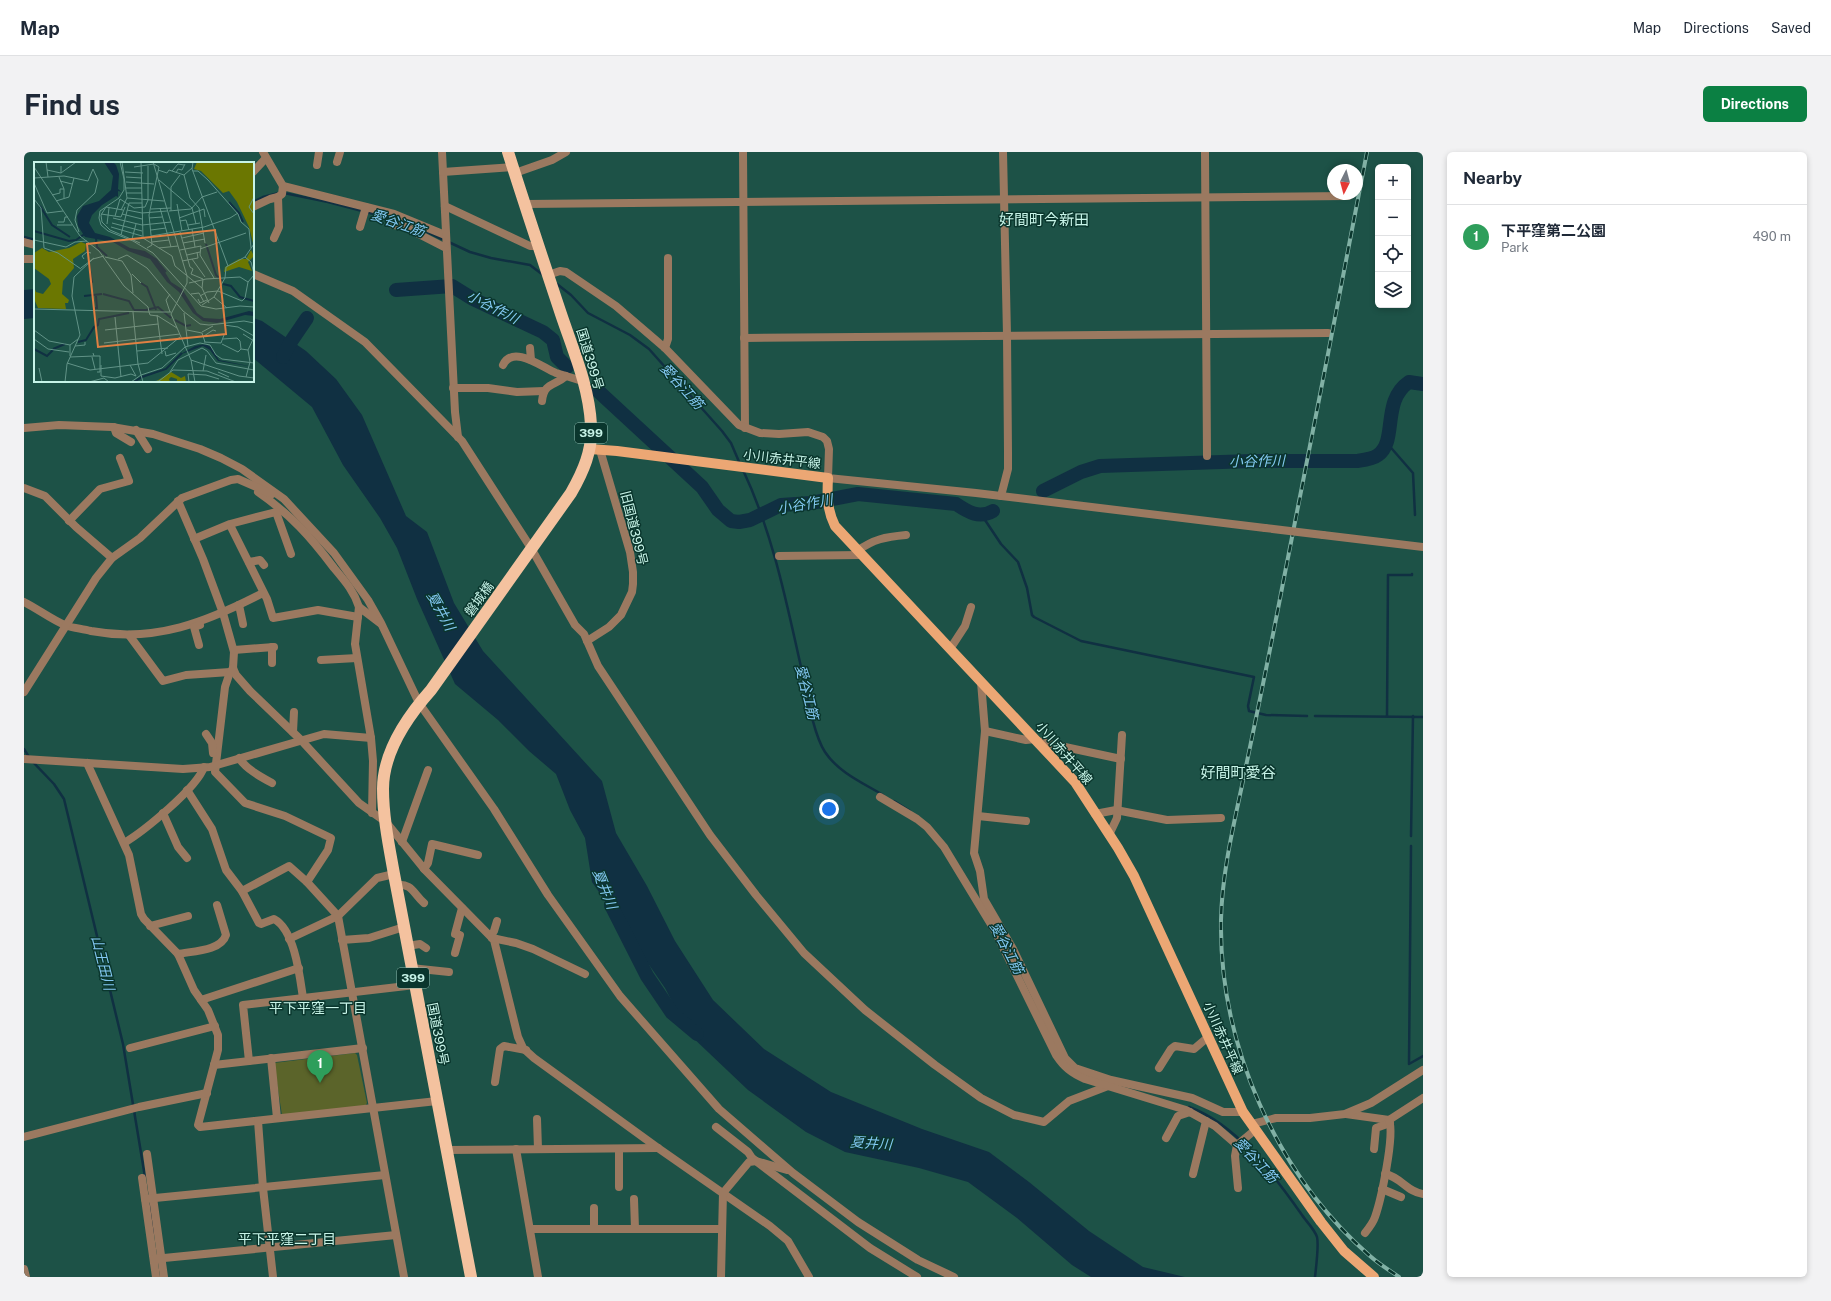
<!DOCTYPE html>
<html lang="en">
<head>
<meta charset="utf-8">
<style>
	:root { --surface:#fff; --page:#f2f2f3; --text:#1f2937; --muted:#747a83; --line:#e0e1e3; --accent:#0b8043 }
	body { margin:0; font-family:"Public Sans","Noto Sans JP",sans-serif; background:var(--page); color:var(--text) }
	.controls { position:absolute; right:12px; top:12px; display:grid; overflow:hidden; border-radius:6px; box-shadow:0 2px 6px #0003 }
	.controls button { width:36px; height:36px; display:grid; place-items:center; padding:0; border:0; border-bottom:1px solid var(--line); background:var(--surface); color:var(--text); font:20px sans-serif }
	.compass { position:absolute; left:1303px; top:12px; width:36px; height:36px; border-radius:50%; background:var(--surface); box-shadow:0 2px 6px #0003; rotate:186deg }
	.you { position:absolute; left:805px; top:657px; width:14px; height:14px; margin:-10px; border:3px solid #fff; border-radius:50%; background:#1a73e8; box-shadow:0 0 0 6px #1a73e833 }
	.badge { display:grid; place-items:center; width:26px; height:26px; border-radius:50%; background:var(--accent); color:#fff; font-size:13px; font-weight:700 }
	.pin { position:absolute; translate:-50% -33px; filter:drop-shadow(0 1px 2px #0008) }
	.pin::after { content:''; position:absolute; top:21px; width:14px; height:12px; background:inherit; clip-path:polygon(0 0,100% 0,50% 100%) }
	.list { margin:0; padding:0; list-style:none }
	h2 { display:flex; justify-content:space-between; align-items:center; height:52px; margin:0; padding:0 16px; font-size:17px }
	h2 small { font-size:13px; font-weight:400; color:var(--muted) }
	.list li { display:grid; grid-template-columns:26px 1fr auto; gap:12px; align-items:center; box-sizing:border-box; height:64px; padding:0 16px; border-top:1px solid var(--line) }
	.list b { display:block; font-size:15px; white-space:nowrap }
	.list p { margin:0; font-size:13px; white-space:nowrap; color:var(--muted) }
	.list em { font-size:13px; font-style:normal; color:var(--muted) }
	.icon { flex:none; width:22px; height:22px; fill:none; stroke:currentColor; stroke-width:2; stroke-linecap:round; stroke-linejoin:round }
	.map { position:relative; flex:none; width:1399px; height:1125px; overflow:hidden; border-radius:6px }
	header { display:flex; align-items:center; gap:24px; box-sizing:border-box; height:56px; padding:0 20px; background:var(--surface); border-bottom:1px solid var(--line) }
	header strong { font-size:19px }
	nav { display:flex; gap:22px; margin-inline-start:auto; font-size:14px }
	.intro { display:flex; align-items:center; justify-content:space-between; box-sizing:border-box; height:96px; padding:0 24px }
	h1 { margin:0; font-size:28px }
	.button { padding:10px 18px; border-radius:6px; background:var(--accent); color:#fff; font-size:14px; font-weight:700 }
	main { display:flex; gap:24px; padding:0 24px }
	aside { flex:1; background:var(--surface); border-radius:6px; box-shadow:0 2px 6px #0003 }
	.map>svg:first-child { display:block }
	.green { fill:#5b642a }
	.water { fill:#103042 }
	.lines { fill:none; stroke-linecap:round; stroke-linejoin:round }
	.stream { stroke:#103042; stroke-width:2.5 }
	.river { stroke:#103042; stroke-width:14 }
	.minor { stroke:#9b7960; stroke-width:8 }
	.major { stroke:#eca774; stroke-width:10 }
	.highway { stroke:#f4c29f; stroke-width:12 }
	.rail-casing { stroke:#81b1a5; stroke-width:4 }
	.rail { stroke:#0a362d; stroke-width:2.5; stroke-dasharray:8; stroke-linecap:butt }
	.minor-bridge { stroke:#9b7960; stroke-width:8 }
	.labels { text-anchor:middle; dominant-baseline:central; stroke-width:3; stroke-linejoin:round; paint-order:stroke }
	.shield { fill:#0a362d; stroke:#8ebbb0; stroke-width:1 }
	.shield-label { font-size:12px; font-weight:bold; fill:#c7f4e8 }
	.street-label { font-size:13px; fill:#c7f4e8; stroke:#0a362d }
	.water-label { font-size:14px; font-style:italic; fill:#83c8f2; stroke:#0a362d }
	.neighbourhood-label { font-size:14px; fill:#c7f4e8; stroke:#0a362d }
	.quarter-label { font-size:15px; fill:#c7f4e8; stroke:#0a362d }
	.inset-river { fill:none; stroke:#103042; stroke-width:2 }
	.inset-road { fill:none; stroke:#619387; stroke-width:1 }
	.view { fill:#e08043; fill-opacity:0.15; stroke:#e08043; stroke-width:2 }
	.inset-edge { fill:none; stroke:#c7f4e8; stroke-width:2 }
</style>
</head>
<body>
<header>
<strong>Map</strong>
<nav><a>Map</a><a>Directions</a><a>Saved</a></nav>
</header>
<div class="intro"><h1>Find us</h1><a class="button">Directions</a></div>
<main>
<div class="map">
<svg width="1399" height="1125" viewBox="0 0 1399 1125">
	<rect width="100%" height="100%" fill="#1d5247"/>
	<polygon class="green" points="331,901 333,903 343,951 341,954 258,963 250,911"/>
	<g class="water">
		<polygon points="11,137 11,166 0,167 0,138"/>
		<polygon points="229,166 238,169 282,199 312,227 338,263 382,364 403,380 430,451 459,499 578,629 592,681 623,734 651,789 689,848 740,897 807,940 898,977 965,1000 1005,1030 1065,1079 1119,1115 1161,1125 1067,1125 1048,1113 993,1066 944,1030 895,1016 821,1000 782,980 724,938 665,882 641,836 568,730 561,686 546,658 532,622 505,599 474,568 431,532 393,447 373,396 356,366 319,313 288,255 229,206"/>
	</g>
	<g class="lines">
		<g class="stream">
			<polyline points="260,41 304,50 380,70"/>
			<polyline points="229,50 239,45 255,41"/>
			<polyline points="401,79 446,100 467,106 506,113 519,123"/>
			<polyline points="0,85 11,88"/>
			<polyline points="533,132 547,143 564,161 606,183 625,197 698,279 707,291 716,312"/>
			<polyline points="1362,290 1389,321 1391,363"/>
			<path d="M719,318C747,377 761,443 775,506C781,531 788,580 801,600C814,620 839,631 859,643"/>
			<polyline points="962,363 961,368 977,392 994,410 1003,436 1008,463 1010,465 1057,489 1230,525 1224,554 1225,559 1242,563 1283,564"/>
			<polyline points="1291,564 1399,565"/>
			<polyline points="1363,564 1364,423 1388,423 1388,422"/>
			<polyline points="0,597 5,605"/>
			<polyline points="8,609 30,632 40,647 99,892 121,1025"/>
			<polyline points="870,649 886,659"/>
			<polyline points="1387,684 1389,564"/>
			<polyline points="1387,694 1385,912 1399,904"/>
			<path d="M1165,955C1212,972 1250,1023 1278,1063C1282,1069 1291,1078 1293,1085C1295,1093 1292,1116 1291,1125"/>
			<polyline points="126,1053 130,1081"/>
		</g>
		<g class="river">
			<polyline points="372,138 428,134 449,147 519,180 529,188 533,205 543,215"/>
			<polyline points="259,205 266,191 283,166"/>
			<path d="M573,238L678,335L694,358L707,369L715,370L726,368L757,353L787,351L834,342L932,352C944,360 955,367 969,359"/>
			<path d="M1019,339L1057,320L1076,314L1228,309H1333C1340,308 1349,307 1354,303C1374,289 1357,249 1385,230L1399,232"/>
			<polyline points="587,753 623,824 648,861 673,882"/>
		</g>
		<g class="minor">
			<polyline points="239,0 259,34 370,62 421,83"/>
			<polyline points="418,0 431,260 434,285"/>
			<polyline points="719,0 721,276"/>
			<polyline points="1181,0 1183,304"/>
			<polyline points="313,10 316,0"/>
			<polyline points="293,13 295,0"/>
			<polyline points="229,20 242,6"/>
			<polyline points="419,20 489,15"/>
			<polyline points="491,21 528,8 542,0"/>
			<polyline points="501,52 1324,44"/>
			<polyline points="421,54 506,94 515,94"/>
			<polyline points="229,55 246,47 254,45"/>
			<polyline points="369,73 379,74 422,96"/>
			<polyline points="336,75 342,55"/>
			<polyline points="250,86 255,75 254,45 258,42 259,34"/>
			<polyline points="0,90 11,93"/>
			<polyline points="0,107 11,107"/>
			<polyline points="229,122 269,139 341,190 438,289 507,396 551,473 560,482 574,514 686,683 732,743 780,801 841,858 911,913 957,946 990,963 1020,970 1045,949 1084,934"/>
			<polyline points="524,123 536,119 542,120 592,154 641,196 715,273 736,281 755,282 784,280 799,285 803,289 805,297 804,326 952,341 1241,376"/>
			<polyline points="720,186 1304,181"/>
			<polyline points="506,196 507,208"/>
			<polyline points="641,196 644,187 644,106"/>
			<path d="M479,213C489,192 519,216 532,221C541,224 551,226 560,230"/>
			<polyline points="429,236 464,236 493,240 520,239"/>
			<path d="M518,249C520,230 531,234 542,224"/>
			<polyline points="90,275 92,281 107,290"/>
			<polyline points="0,276 35,273 88,275 129,282 176,297 197,306 218,317 260,347 310,401 344,448 357,471 395,551 470,657 524,743 596,844 695,957 769,1021 834,1070 894,1108 930,1125"/>
			<polyline points="112,278 124,297"/>
			<polyline points="0,336 21,344 52,375 88,406"/>
			<path d="M234,340C267,363 286,384 310,416C320,428 330,439 335,455"/>
			<polyline points="977,344 984,317 984,300 983,183 979,0"/>
			<polyline points="154,349 179,407 199,461 210,500 209,516 212,523 226,539 277,588 335,651 362,670 401,718 470,788 494,885 499,896 510,906 634,996 746,1074 764,1089 785,1125"/>
			<polyline points="45,369 76,337 105,329 96,306"/>
			<polyline points="206,373 243,447 249,466 294,458 334,465"/>
			<polyline points="1299,383 1399,395"/>
			<polyline points="170,387 206,372 252,360 267,402"/>
			<path d="M833,399C850,387 861,385 882,383"/>
			<polyline points="755,404 837,403"/>
			<polyline points="225,410 236,408 240,413"/>
			<path d="M0,450C14,457 28,468 43,474C50,476 59,477 67,479C131,491 183,470 239,441"/>
			<polyline points="215,453 219,472"/>
			<polyline points="105,483 139,529 162,523 206,520"/>
			<polyline points="563,489 585,475 597,463 608,440 609,432 609,420 606,400 576,298"/>
			<polyline points="175,493 170,475 176,473"/>
			<polyline points="926,497 941,474 947,455"/>
			<polyline points="210,498 250,495"/>
			<polyline points="297,508 333,506"/>
			<polyline points="248,511 248,495"/>
			<polyline points="209,516 205,523 201,535 191,620 221,651 261,664 307,686 304,698 283,730"/>
			<polyline points="957,530 961,579 950,701 956,719 960,747 989,797 1041,906 1051,916 1087,928 1168,946 1199,960 1219,960"/>
			<polyline points="0,540 72,426 88,406 116,386 158,346 207,328 214,327 248,342"/>
			<polyline points="961,579 1002,588 1011,587"/>
			<polyline points="269,580 270,560"/>
			<polyline points="182,582 188,591 189,601"/>
			<polyline points="1013,589 1097,607"/>
			<path d="M215,606C222,617 237,625 248,631"/>
			<polyline points="0,607 159,617 186,615 300,582 347,586"/>
			<polyline points="63,611 105,703 117,762 120,767 154,802 170,838 184,858 194,883 194,898 174,973 176,975 413,949"/>
			<path d="M163,638L188,677L202,718L218,739L235,771L237,772L250,767C271,778 276,826 279,846"/>
			<path d="M856,645L893,667L903,675L920,695L971,779L1032,903C1040,915 1047,921 1061,927L1162,958L1191,974L1213,993"/>
			<polyline points="139,661 154,695 163,706"/>
			<polyline points="348,661 349,609 347,586 331,492 335,455 356,471"/>
			<polyline points="1071,662 1092,658 1143,668 1197,666"/>
			<polyline points="954,664 1002,669"/>
			<polyline points="1085,683 1093,666 1098,583"/>
			<polyline points="378,690 404,618"/>
			<path d="M100,691C120,679 173,636 180,615"/>
			<polyline points="400,717 404,711 408,692 454,703"/>
			<path d="M372,733C388,731 389,741 400,751"/>
			<polyline points="218,739 265,714 283,730 314,764 380,1125"/>
			<polyline points="126,774 164,764"/>
			<polyline points="467,784 470,779 473,769"/>
			<polyline points="468,786 492,791 509,797 561,822"/>
			<polyline points="265,787 314,764 353,726 370,722"/>
			<polyline points="318,788 345,786 380,775"/>
			<polyline points="383,794 396,792 402,796"/>
			<polyline points="431,801 436,783 431,782 438,756"/>
			<path d="M154,802C169,799 197,799 202,783L193,753"/>
			<polyline points="387,816 425,820"/>
			<polyline points="177,848 275,816"/>
			<polyline points="106,896 191,874"/>
			<polyline points="247,906 253,966"/>
			<polyline points="225,909 219,853 391,833"/>
			<polyline points="190,913 339,896"/>
			<polyline points="1135,916 1147,897 1151,894 1170,897 1184,885"/>
			<polyline points="471,930 476,897 480,894 502,898"/>
			<polyline points="1322,962 1365,968 1399,946"/>
			<polyline points="513,967 514,997"/>
			<polyline points="234,969 239,1036 249,1125"/>
			<polyline points="1228,972 1252,966 1286,966 1321,962 1347,951 1399,918"/>
			<polyline points="692,975 724,1000 728,1006 846,1096 893,1125"/>
			<polyline points="0,985 115,955 183,941"/>
			<polyline points="1142,986 1154,964 1166,960"/>
			<polyline points="492,997 514,1125"/>
			<polyline points="595,997 595,1035"/>
			<polyline points="1350,997 1352,976 1366,971"/>
			<polyline points="423,998 634,996"/>
			<polyline points="123,1002 140,1125"/>
			<polyline points="1169,1022 1182,969"/>
			<path d="M1361,1022C1377,1025 1383,1040 1399,1042"/>
			<polyline points="118,1026 132,1125"/>
			<polyline points="1214,1036 1211,1004 1213,993 1231,978"/>
			<polyline points="1358,1037 1377,1045"/>
			<polyline points="121,1047 361,1023"/>
			<polyline points="610,1047 611,1077"/>
			<polyline points="570,1056 570,1077"/>
			<polyline points="506,1077 697,1077"/>
			<path d="M1341,1081C1345,1076 1349,1071 1351,1065C1357,1048 1371,983 1365,968"/>
			<polyline points="130,1107 372,1083"/>
			<polyline points="0,1117 2,1125"/>
			<polyline points="697,1125 699,1041 725,1010 732,1009 763,1018"/>
		</g>
		<path class="major" d="M566,297L593,299L804,326C803,344 803,358 811,374L1051,630L1094,696L1110,724L1219,960L1297,1070L1320,1099L1350,1125"/>
		<path class="highway" d="M447,1125L370,722C365,694 359,665 359,637C359,600 383,565 407,538L547,341C559,320 569,298 567,273C565,234 549,198 537,162C519,108 501,54 484,0"/>
		<defs>
			<path id="rail" d="M1343,0C1315,144 1288,287 1259,431C1247,494 1234,557 1221,619C1211,668 1198,718 1197,768C1195,892 1252,1022 1346,1104C1355,1112 1365,1118 1375,1125"/>
		</defs>
		<use href="#rail" class="rail-casing"/>
		<use href="#rail" class="rail"/>
		<polyline class="minor-bridge" points="1241,376 1299,383"/>
	</g>
	<g class="labels">
		<g class="shield">
			<rect x="551" y="271" width="32" height="20" rx="3"/>
			<rect x="373" y="816" width="32" height="20" rx="3"/>
		</g>
		<g class="shield-label">
			<text x="567" y="281">399</text>
			<text x="389" y="826">399</text>
		</g>
		<g class="street-label">
			<text transform="translate(566 207) rotate(73)">国道399号</text>
			<text transform="translate(758 307) rotate(7)">小川赤井平線</text>
			<text transform="translate(610 376) rotate(76)">旧国道399号</text>
			<text transform="translate(455 447) rotate(-54)">磐城橋</text>
			<text transform="translate(1040 601) rotate(49)">小川赤井平線</text>
			<text transform="translate(414 882) rotate(79)">国道399号</text>
			<text transform="translate(1199 886) rotate(66)">小川赤井平線</text>
		</g>
		<g class="water-label">
			<text transform="translate(374 71) rotate(19)">愛谷江筋</text>
			<text transform="translate(469 155) rotate(27)">小谷作川</text>
			<text transform="translate(658 234) rotate(48)">愛谷江筋</text>
			<text transform="translate(1233 309) rotate(-1)">小谷作川</text>
			<text transform="translate(781 352) rotate(-10)">小谷作川</text>
			<text transform="translate(417 459) rotate(61)">夏井川</text>
			<text transform="translate(783 540) rotate(76)">愛谷江筋</text>
			<text transform="translate(581 737) rotate(68)">夏井川</text>
			<text transform="translate(983 796) rotate(63)">愛谷江筋</text>
			<text transform="translate(79 811) rotate(76)">山王田川</text>
			<text transform="translate(847 991) rotate(4)">夏井川</text>
			<text transform="translate(1232 1008) rotate(47)">愛谷江筋</text>
		</g>
		<g class="neighbourhood-label">
			<text x="294" y="856">平下平窪一丁目</text>
			<text x="263" y="1087">平下平窪二丁目</text>
		</g>
		<g class="quarter-label">
			<text x="1020" y="67">好間町今新田</text>
			<text x="1214" y="620">好間町愛谷</text>
		</g>
	</g>
	<g transform="translate(10 10)">
		<rect width="220" height="220" fill="#1d5247"/>
		<path d="M163,0H220V85L215,65L203,40L195,29L189,31L167,9L160,7ZM47,80L52,82L51,89L39,97L40,106L29,119L28,132L35,138L34,141H31L32,147L4,146L0,137V125L2,130L9,132L17,122L15,117L0,106V91L8,86L15,90L35,86ZM217,88L220,94L214,100L218,109L205,105L190,110L191,105L205,97H212ZM137,210L147,216L151,214L152,220H143V217L137,215L135,217L136,220H121Z" fill="#6b7701"/>
		<path d="M70,0H79L82,3L85,12L84,27L88,30L84,29V35L82,34L68,43L58,53L55,61L61,71L76,75L96,86L111,89L123,97L137,120L148,127L163,151L170,156L186,157L215,149L220,150V154L211,153L183,161L169,159L159,151L145,130L133,120L116,97L94,89L79,80L51,75L44,64L43,54L49,44L65,39L77,28L79,14ZM171,182L177,185L185,198L220,205L184,199L176,188L169,184L145,193L161,184Z" fill="#103042"/>
		<path class="inset-river" d="M195,40L205,51L209,60M6,44L18,63L36,75M0,69L35,79L42,78L52,71M62,76L63,85L73,94M172,82L182,113L188,119M121,97L132,110M55,102L58,121M107,121L113,125L122,148M189,122L197,124L206,135L220,139M69,132L95,139L100,148M50,134L68,132M61,146H63L62,134M100,148H112L124,145L137,156M141,158L152,164L157,163M44,180L52,178L60,165L64,163L65,157L95,151M0,187L13,194L19,188M19,187L31,182M100,220L108,215L132,207L148,191"/>
		<path class="inset-road" d="M12,0L14,15M86,0L90,17V28L85,36L66,49L65,56L67,63L74,69L99,79L119,91L167,144L182,147L206,144L220,145M107,0L109,76L138,94L141,104L168,126L175,141M119,0L153,114V121L137,152L157,198L161,220M159,0L158,7L194,104M0,5L46,74L65,89L90,124L114,145L115,150H137M100,5L120,2L125,5L115,53L118,83L113,86M13,8L27,11V4M124,8L133,11L135,8L150,13L158,6M138,9L144,2L150,3M159,9H164L174,18L204,52L207,60L215,67L217,86M91,10L109,11M27,11L42,0M142,11L144,7L148,8L151,2M150,13L156,36L165,46L171,81M25,15L30,27V36M92,15L108,16M0,16L30,14L40,16L35,35L22,39M40,16L54,19L59,7L64,18L61,31L43,48L41,58L45,70M125,18L158,46L162,62M26,19L38,22M92,20L120,22M0,21L13,51L29,49M92,26H108M92,31H108M18,33L26,31V27H30M220,35L215,45L220,52M93,36L130,39M0,37L7,46L10,86L24,91L47,107M143,42L148,69M126,46L137,85M117,47L137,46M87,48L93,36L88,0M89,48L72,45L67,53L68,60L76,68L106,81M93,48L108,51L133,49M135,49L157,47L168,35L183,30M137,49V25L146,13M67,52L87,55L91,45M88,52L108,57M81,54L86,37L100,46L111,45L114,38V4M79,56L108,63L137,60M115,56L128,55M145,56L170,47L171,55M146,59L152,58L155,68M24,60H30L31,55H34M78,61L108,69M73,62L75,46M23,63H38M154,63L166,61M77,65L108,74M158,67L161,85M117,68L132,66M146,70L156,105L159,107M87,73L95,41H108M117,74L170,65L196,56L204,51M148,76L170,71M98,77L102,62M0,78L32,85L41,80L53,79M118,80L135,78M149,81L171,77M125,86L144,84M166,87L212,71M146,88L167,84L166,93L180,116M153,93L166,90M71,95L88,99L97,113L99,131M211,95L220,82M50,97L48,94L53,90L57,91M84,97L93,93L113,106L149,149L166,162L175,163L210,159L220,161M158,97L171,115M148,99L164,96L163,90M47,106L60,96M159,107L157,112L169,117L168,126M98,112L107,121M155,121L172,117L206,115L214,120M136,132L132,138L136,150M157,132L165,131L170,140M166,134L173,130L184,129L208,139L211,136L214,120L220,113M180,135L193,146M164,137L166,141L173,138M168,143L180,135L191,116L192,105L211,95L217,100L220,112M0,147L115,150L116,153L124,154L143,166M99,150L104,202L109,220M150,151L154,184M123,153L128,192M81,155L87,215M190,163L204,165L220,174M0,168L15,179L36,183M71,168L124,162M153,168L168,171L171,180M168,170L179,164M209,172L220,179M170,174L179,168L182,169M0,177L14,187L35,190M189,177L203,176L206,179L207,187L214,188M170,180L187,181L190,173M70,181L146,172M188,182L204,190L207,187M41,184L51,183V180M103,189L134,186M131,189L132,194L142,191M59,191L60,194H66V210H63M36,194V183L44,177M36,195L60,194M58,195L61,207M157,198L205,214L220,216M33,201L56,208L114,201L146,175M67,203V214L81,216L97,212L102,214M96,203L102,214M5,206L8,220M169,209L172,193M136,210L144,198L168,186L173,189L182,201L220,208M184,210L195,215M212,215L216,200L214,188L220,175M31,220L33,202L46,173L38,134L40,115L59,97L70,94M55,220L70,216L75,220M97,220L107,213L128,206L151,185L166,181L176,183L182,193L188,197L220,201M117,220L125,219L139,208L173,209L202,220M155,220L154,212L172,213L185,217"/>
		<path class="view" d="M181,68L192,172L64,185L53,82Z"/>
		<rect width="220" height="220" class="inset-edge"/>
	</g>
</svg>
<div class="controls">
<button>+</button>
<button>−</button>
<button><svg class="icon" aria-label="locate" viewBox="0 0 24 24"><circle cx="12" cy="12" r="6"/><path d="M12 2v4M12 18v4M2 12h4M18 12h4"/></svg></button>
<button><svg class="icon" aria-label="layers" viewBox="0 0 24 24"><path d="M12 4l9 5-9 5-9-5zM3 14l9 5 9-5"/></svg></button>
</div>
<svg class="compass" viewBox="-18 -18 36 36"><path d="M0-13l5 13h-10z" fill="#e53935"/><path d="M0 13l5-13h-10z" fill="#747a83"/></svg>
<div class="you"></div>
<div class="pin badge" style="left:296px;top:931px;background:#2e9e5b">1</div>
</div>
<aside>
<h2>Nearby<small></small></h2>
<ul class="list">
<li><span class="badge" style="background:#2e9e5b">1</span><div><b>下平窪第二公園</b><p>Park</p></div><em>490 m</em></li>
</ul>
</aside>
</main>
</body>
</html>
